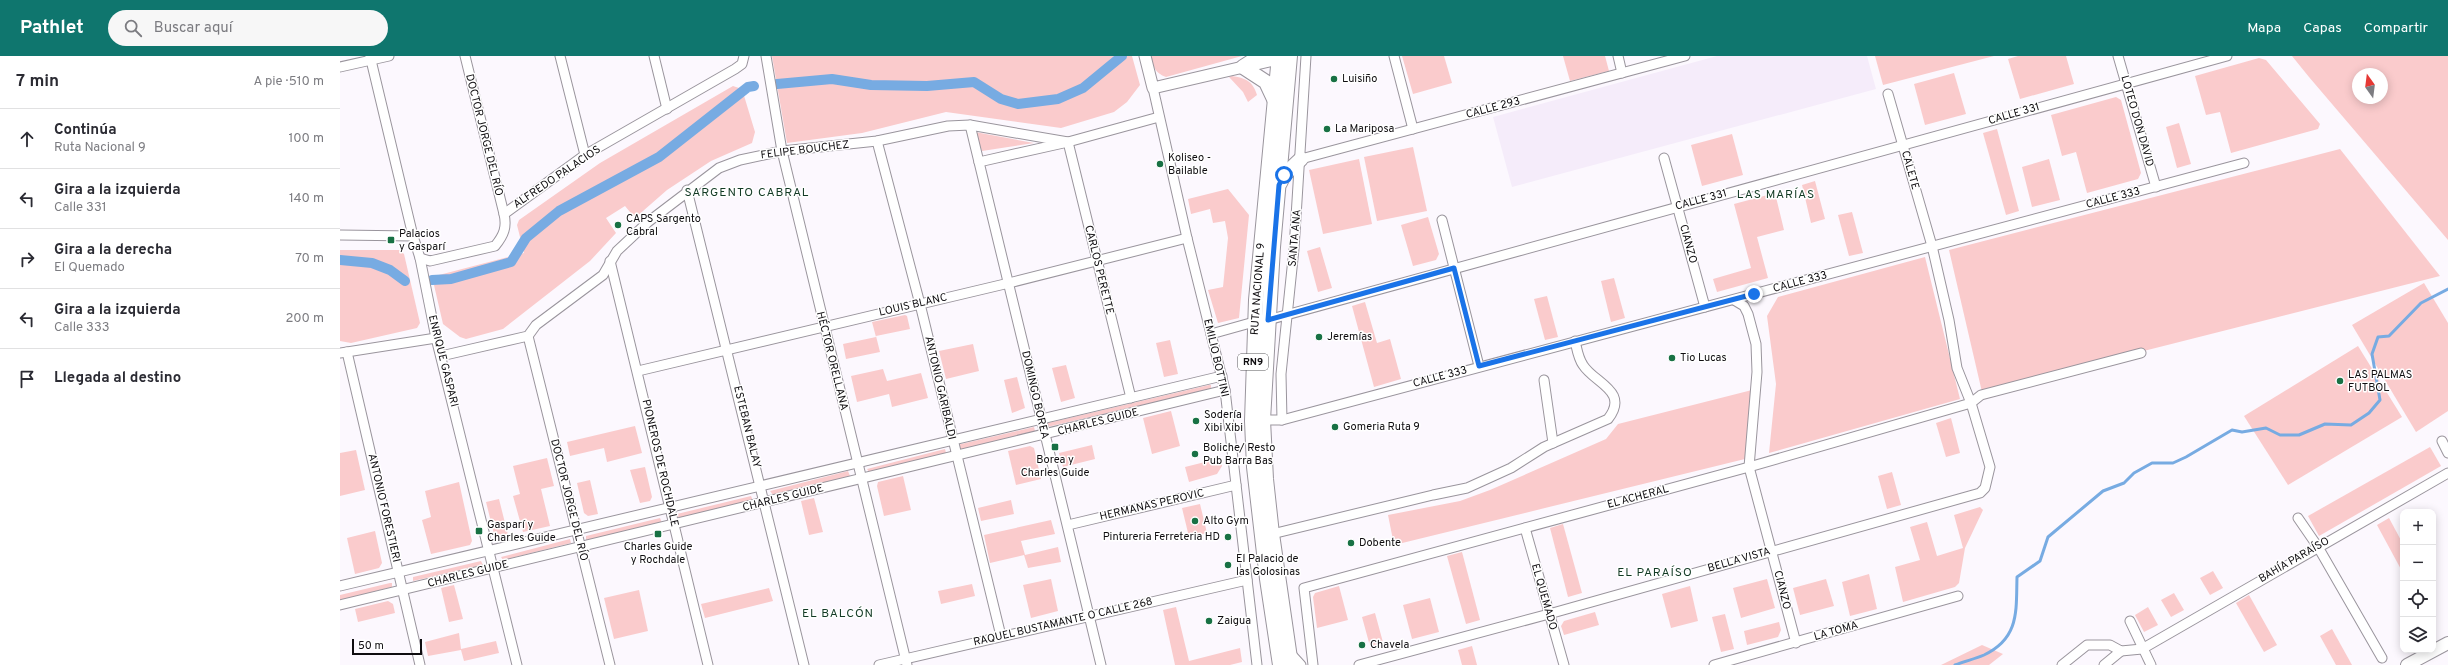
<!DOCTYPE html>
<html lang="es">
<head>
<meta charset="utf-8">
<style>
	:root { --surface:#fff; --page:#f7f7f7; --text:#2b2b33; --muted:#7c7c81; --line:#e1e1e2; --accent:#0f766e }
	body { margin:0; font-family:Overpass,sans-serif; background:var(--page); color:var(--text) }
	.controls { position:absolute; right:12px; bottom:12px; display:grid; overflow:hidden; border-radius:8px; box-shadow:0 2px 10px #0003 }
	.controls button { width:36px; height:36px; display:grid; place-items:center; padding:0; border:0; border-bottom:1px solid var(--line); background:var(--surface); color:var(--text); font:20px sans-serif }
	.compass { position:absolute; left:2012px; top:12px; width:36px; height:36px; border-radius:50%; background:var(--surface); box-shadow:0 2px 10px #0003; rotate:346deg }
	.scale { position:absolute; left:12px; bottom:10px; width:70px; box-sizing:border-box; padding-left:4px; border:2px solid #0f0d10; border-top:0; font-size:11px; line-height:14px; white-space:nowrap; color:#0f0d10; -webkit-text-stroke:3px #fff; paint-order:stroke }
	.stop { position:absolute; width:12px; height:12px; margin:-9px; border:3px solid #1a73e8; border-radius:50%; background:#fff }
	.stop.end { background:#1a73e8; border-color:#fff; box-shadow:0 1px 4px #0008 }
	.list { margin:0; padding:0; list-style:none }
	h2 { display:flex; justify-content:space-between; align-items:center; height:52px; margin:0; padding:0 16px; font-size:17px }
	h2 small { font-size:13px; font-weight:400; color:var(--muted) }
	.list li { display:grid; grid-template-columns:26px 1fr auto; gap:12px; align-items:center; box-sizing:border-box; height:60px; padding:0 16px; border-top:1px solid var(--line) }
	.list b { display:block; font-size:15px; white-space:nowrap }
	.list p { margin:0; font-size:13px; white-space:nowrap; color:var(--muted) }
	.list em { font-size:13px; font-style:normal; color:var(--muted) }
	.icon { flex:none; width:22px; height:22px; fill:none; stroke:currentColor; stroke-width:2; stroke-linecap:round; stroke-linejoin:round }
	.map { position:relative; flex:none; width:2108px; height:609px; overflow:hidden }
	header { display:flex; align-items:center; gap:24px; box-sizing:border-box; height:56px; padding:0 20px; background:var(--accent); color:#fff }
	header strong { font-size:19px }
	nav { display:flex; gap:22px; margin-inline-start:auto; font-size:14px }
	.search { width:280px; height:36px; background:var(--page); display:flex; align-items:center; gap:10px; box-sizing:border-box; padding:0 14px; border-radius:22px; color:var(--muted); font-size:15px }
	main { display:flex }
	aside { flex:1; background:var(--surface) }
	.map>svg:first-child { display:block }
	.built { fill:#f5ecfa }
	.green { fill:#facbcc; fill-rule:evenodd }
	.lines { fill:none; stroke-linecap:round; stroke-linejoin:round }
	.stream { stroke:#77abe2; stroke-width:3 }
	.canal { stroke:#77abe2; stroke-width:10 }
	.minor-casing { stroke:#9a959d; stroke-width:11 }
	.tertiary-casing { stroke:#9a959d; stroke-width:13 }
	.secondary-casing { stroke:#9a959d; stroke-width:14 }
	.primary-casing { stroke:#9a959d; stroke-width:16 }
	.minor { stroke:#fff; stroke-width:9 }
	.tertiary { stroke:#fff; stroke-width:11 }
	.secondary { stroke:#fff; stroke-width:12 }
	.primary { stroke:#fff; stroke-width:14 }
	.route { stroke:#1a73e8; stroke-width:5 }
	.poi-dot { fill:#187144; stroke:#fff; stroke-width:1.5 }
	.labels { text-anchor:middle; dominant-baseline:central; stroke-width:3; stroke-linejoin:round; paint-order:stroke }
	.shield { fill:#fff; stroke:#575658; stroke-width:1 }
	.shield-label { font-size:10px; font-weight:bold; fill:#0f0d10 }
	.poi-label { font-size:11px; fill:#0f0d10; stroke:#fff; text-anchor:start }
	.street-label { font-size:11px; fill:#0f0d10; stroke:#fff }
	.neighbourhood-label { font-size:12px; letter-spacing:1px; fill:#123a24; stroke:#fff }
</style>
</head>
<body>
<header>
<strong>Pathlet</strong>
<div class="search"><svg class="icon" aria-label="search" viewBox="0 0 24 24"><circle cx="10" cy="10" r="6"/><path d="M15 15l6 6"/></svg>Buscar aquí</div>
<nav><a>Mapa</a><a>Capas</a><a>Compartir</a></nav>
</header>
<main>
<aside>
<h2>7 min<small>A pie · 510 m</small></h2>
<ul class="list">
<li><svg class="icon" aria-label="ahead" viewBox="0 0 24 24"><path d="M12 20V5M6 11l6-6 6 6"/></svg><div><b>Continúa</b><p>Ruta Nacional 9</p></div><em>100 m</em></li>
<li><svg class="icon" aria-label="left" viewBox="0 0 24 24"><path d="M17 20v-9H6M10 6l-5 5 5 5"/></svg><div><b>Gira a la izquierda</b><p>Calle 331</p></div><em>140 m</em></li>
<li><svg class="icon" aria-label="right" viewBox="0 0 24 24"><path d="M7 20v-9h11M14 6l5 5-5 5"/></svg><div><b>Gira a la derecha</b><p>El Quemado</p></div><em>70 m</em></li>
<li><svg class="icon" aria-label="left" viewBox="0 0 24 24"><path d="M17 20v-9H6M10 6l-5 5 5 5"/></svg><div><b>Gira a la izquierda</b><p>Calle 333</p></div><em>200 m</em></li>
<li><svg class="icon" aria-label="arrive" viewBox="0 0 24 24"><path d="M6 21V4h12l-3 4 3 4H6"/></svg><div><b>Llegada al destino</b></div></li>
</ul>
</aside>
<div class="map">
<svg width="2108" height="609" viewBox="0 0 2108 609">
	<rect width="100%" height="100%" fill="#fcf8fe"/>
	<polygon class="built" points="1377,0 1527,0 1536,33 1172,131 1153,61"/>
	<g class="green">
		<polygon points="432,0 792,0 800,29 787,46 774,56 721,72 606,56 522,77 447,87"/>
		<path d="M811,0H902L826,21C815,17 813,11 811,0Z"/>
		<polygon points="1062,0 1104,0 1112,27 1073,38"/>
		<polygon points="1223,0 1265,0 1269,15 1230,25"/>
		<polygon points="1535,0 1654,0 1543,29"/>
		<polygon points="1678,0 1726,0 1734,28 1680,43 1668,3"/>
		<path d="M1952,0H2108V184L1969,21ZM2018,18H2042V42H2018Z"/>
		<polygon points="1919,2 1926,4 1980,68 1978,73 1891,97 1880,56 1866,59 1855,20"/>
		<polygon points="1614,17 1626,58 1585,69 1574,28"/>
		<path d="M892,20C905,22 913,25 917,39L908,46L903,36L889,21Z"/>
		<polygon points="393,30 402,33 415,76 412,87 371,105 327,134 295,162 285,150 266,162 276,177 250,205 163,273 126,283 120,281 103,268 94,229 99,219 184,197 177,169 179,164 260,107"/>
		<polygon points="1776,41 1781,44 1801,117 1798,123 1747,137 1736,96 1722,100 1711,59"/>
		<polygon points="1839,67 1851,108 1837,112 1826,71"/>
		<polygon points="1657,73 1679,155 1666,159 1643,77"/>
		<polygon points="635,76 694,87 642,95"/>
		<polygon points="1392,78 1403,119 1362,130 1351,89"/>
		<polygon points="1073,91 1087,155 1037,165 1024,101"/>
		<polygon points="2000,93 2100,220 1642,336 1609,194"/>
		<polygon points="1019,103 1032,168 983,178 969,114"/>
		<polygon points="1709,103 1720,144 1692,151 1682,111"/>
		<polygon points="1475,125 1485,163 1471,167 1462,129"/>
		<polygon points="888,133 909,159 899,262 878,267 868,234 883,231 888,182 885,165 873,167 870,153 851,158 848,143"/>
		<polygon points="1435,137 1444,174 1417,181 1428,222 1377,236 1373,223 1411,212 1394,148"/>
		<polygon points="1512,156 1523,197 1509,200 1498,159"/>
		<polygon points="1088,161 1099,198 1096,204 1073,210 1061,169"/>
		<polygon points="980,191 992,232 978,236 967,195"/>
		<polygon points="0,194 59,194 64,198 80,267 77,272 11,287 0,285"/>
		<polygon points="1585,201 1620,343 1429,397 1436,328 1427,260 1438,241"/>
		<polygon points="1274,222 1285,262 1271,266 1261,225"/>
		<polygon points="2084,227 2108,267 2108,355 2076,376 2012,269"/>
		<polygon points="1207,240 1218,281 1205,284 1194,243"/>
		<polygon points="1025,246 1037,287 1050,283 1061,323 1034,331 1012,250"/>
		<polygon points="565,259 567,260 570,273 536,280 540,296 506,303 503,288 536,281 532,266"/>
		<polygon points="830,284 838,318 824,321 816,287"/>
		<polygon points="633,288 639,315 606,323 599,295"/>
		<polygon points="2018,290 2062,361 1948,429 1904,360"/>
		<polygon points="726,309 735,342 721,346 712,312"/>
		<polygon points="543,313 547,325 581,317 588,342 552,351 549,338 517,346 511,320"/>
		<polygon points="677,321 685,352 672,357 664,324"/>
		<polygon points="869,329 871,329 871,333 707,371 708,367"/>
		<polygon points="1416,333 1409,402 1054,489 1048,459 1120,445 1150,434 1266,383 1278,368"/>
		<polygon points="831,355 840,390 812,398 803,362"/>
		<polygon points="1611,362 1620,397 1606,401 1596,367"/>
		<polygon points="295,370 302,397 267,406 264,392 230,400 227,386"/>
		<polygon points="694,371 695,375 619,394 617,389"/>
		<polygon points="752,389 755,403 723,411 719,397"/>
		<polygon points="690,390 694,392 701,423 676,429 668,395"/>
		<polygon points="2090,391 2101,410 1979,480 1968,460"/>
		<polygon points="605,393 606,397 529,416 527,413"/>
		<polygon points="16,394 25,434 0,440 0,397"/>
		<polygon points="207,402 214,430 201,433 210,470 183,476 173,440 180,438 173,410"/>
		<polygon points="881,402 882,410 877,418 849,426 845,411"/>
		<polygon points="305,411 312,441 310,445 300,447 290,414"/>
		<polygon points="508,415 510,420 433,439 430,435"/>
		<polygon points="1552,416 1561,449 1547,453 1538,420"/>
		<polygon points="563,420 571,454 544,460 537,430 538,426"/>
		<polygon points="250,424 258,458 248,460 244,457 237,427"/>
		<polygon points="119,426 132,485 130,489 91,498 82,464 91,461 85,435"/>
		<polygon points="411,440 413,445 337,462 337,458"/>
		<polygon points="474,442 483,476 469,479 461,445"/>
		<polygon points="159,443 168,479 159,482 154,478 146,446"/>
		<polygon points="671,444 674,458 641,465 638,452"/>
		<polygon points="860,448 867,477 849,481 842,452"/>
		<polygon points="1640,451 1643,454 1625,492 1619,527 1615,531 1563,546 1555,511 1580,504 1570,471 1587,466 1597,500 1623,492 1614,459"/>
		<polygon points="320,462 322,467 246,484 246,480"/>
		<polygon points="2049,462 2063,488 2063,517 2037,469"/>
		<polygon points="711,464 715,478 681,485 685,499 718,491 721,506 688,512 684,499 650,507 644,479"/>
		<polygon points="1223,468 1242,537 1228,541 1210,472"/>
		<polygon points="35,475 42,507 39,512 15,518 7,482"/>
		<polygon points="230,483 231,487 163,504 161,501"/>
		<polygon points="1122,496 1140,564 1126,568 1107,500"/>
		<polygon points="141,505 143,509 73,525 73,521"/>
		<polygon points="1873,515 1883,532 1870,539 1860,522"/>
		<polygon points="1529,518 1537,553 1510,560 1502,526"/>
		<polygon points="711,523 718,555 691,562 683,529"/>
		<polygon points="1427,523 1435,552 1401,562 1393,532"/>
		<polygon points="1486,523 1494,550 1460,559 1453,532"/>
		<polygon points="50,527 52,527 52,531 0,544 0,539"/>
		<polygon points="632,528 635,540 601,548 598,535"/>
		<polygon points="114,529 123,563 109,566 101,532"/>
		<polygon points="999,530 1008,564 977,572 973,541 975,537"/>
		<polygon points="1350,530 1358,565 1331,572 1322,538"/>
		<polygon points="429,532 433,545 365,562 361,548"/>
		<polygon points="299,534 308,575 274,583 264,542"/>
		<polygon points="1834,537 1844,554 1831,561 1821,544"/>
		<polygon points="1909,539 1937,589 1924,596 1896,547"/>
		<polygon points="1090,542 1099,576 1072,583 1063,549"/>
		<polygon points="48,545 53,548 55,557 18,566 15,553"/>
		<polygon points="836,551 849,605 900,592 902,606 890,609 835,609 823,554"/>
		<polygon points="1808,551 1818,569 1804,576 1795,559"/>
		<polygon points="1255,556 1259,569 1224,579 1221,570 1224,565"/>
		<polygon points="1035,557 1044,590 1031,594 1022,561"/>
		<polygon points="1385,558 1394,593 1381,596 1372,561"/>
		<polygon points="1439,566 1441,574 1438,581 1407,589 1404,575"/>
		<polygon points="1992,573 2012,609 1996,609 1980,580"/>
		<polygon points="119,577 121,593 156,585 159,597 124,605 121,594 88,600 85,586"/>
		<polygon points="1642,589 1663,598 1649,609 1601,609"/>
		<polygon points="1132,590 1137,609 1122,609 1118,594"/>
	</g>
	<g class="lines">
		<path class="stream" d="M1615,609C1625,605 1635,603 1644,599C1680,582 1676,554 1677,521L1700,505L1708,481L1763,435L1784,427L1794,417L1812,407H1833L1846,401L1892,374L1902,376L1926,372L1940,379H1959L1985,368L2011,369L2029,357L2040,344L2032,298L2038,281L2049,280L2081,247L2108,233"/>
		<g class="canal">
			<polyline points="437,28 492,23 531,29 587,30 634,26 661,43 678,48 718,43 743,32 782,0"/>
			<polyline points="0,204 32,207 50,214 65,225"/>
			<polyline points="92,224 111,223 171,206 186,182 219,155 319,101 408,31 414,30"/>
		</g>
		<defs>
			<g id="minor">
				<polyline points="30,0 73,180 80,202 96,282 177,609"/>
				<polyline points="125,0 164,158"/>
				<polyline points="220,0 245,99"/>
				<polyline points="314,0 327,53"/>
				<polyline points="426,0 442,95 567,609"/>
				<polyline points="1054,0 1073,73"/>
				<polyline points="1278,0 1282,17"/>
				<polyline points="1778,0 1816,131"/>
				<polyline points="0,11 49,0"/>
				<polyline points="813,32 847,182 885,334 917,609"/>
				<polyline points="630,69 761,609"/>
				<polyline points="537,85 580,248 661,580"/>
				<polyline points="1324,102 1365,251"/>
				<polyline points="961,103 1345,0"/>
				<polyline points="639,106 728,86 791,342"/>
				<polyline points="347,134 464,609"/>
				<polyline points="1102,164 1139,310"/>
				<polyline points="0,179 73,180"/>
				<path d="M80,202L90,205L155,190C164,179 167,171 164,158L245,99L395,13L402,8L404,0"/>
				<polyline points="270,205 368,609"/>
				<polyline points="1394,244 1404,250 1408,258 1416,288 1417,316 1409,411 1456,587"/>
				<polyline points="928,264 1887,0"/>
				<polyline points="871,278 914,266"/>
				<polyline points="188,280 270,609"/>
				<polyline points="7,296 80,609"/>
				<polyline points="0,297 96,282"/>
				<polyline points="101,300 188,280 196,269 263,219 277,195 308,166 379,112 400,104 442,95 537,85 608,70 630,69 728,86 819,61"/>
				<polyline points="298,315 669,227 847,182"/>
				<polyline points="1204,324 1213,387"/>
				<polyline points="923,364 942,364 1904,107"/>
				<polyline points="942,364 941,318 954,193 966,0"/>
				<polyline points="2102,385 2108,397"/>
				<polyline points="1958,462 1978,491 2042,602"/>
				<polyline points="728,469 896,429"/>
				<polyline points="1185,472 1224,609"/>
				<path d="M932,478L1093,439L1127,432L1171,412L1204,391L1268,363C1290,335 1254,327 1243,309C1238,302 1237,293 1235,285"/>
				<polyline points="0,530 882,320"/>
				<polyline points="0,549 885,334"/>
				<polyline points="1790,565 1811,609"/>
				<polyline points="950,597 961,609"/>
				<polyline points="539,609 907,524"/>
				<polyline points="973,609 964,532 1409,411 1631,347 1641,339 1801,297"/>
				<polyline points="1019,609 1209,558 1640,437 1645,432 1650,411 1631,347 1617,312 1609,264 1592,190 1548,38"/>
				<polyline points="1374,609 1618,540"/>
				<polyline points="1722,609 1747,589 1770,589 1781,595 1802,593 2108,417"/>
				<polyline points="1764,609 1781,595"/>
			</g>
			<polyline id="tertiary" points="805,0 813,32 946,1"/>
			<polyline id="secondary" points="2067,609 2108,587"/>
			<g id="primary">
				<polyline points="920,0 903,11 926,26 934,43"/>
				<polyline points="939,0 916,244 912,365 914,411 927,523 940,609"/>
				<polyline points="950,0 933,191 923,364 926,423 932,478 951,609"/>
				<polyline points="940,127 944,119 961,103"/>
			</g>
		</defs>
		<use href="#minor" class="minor-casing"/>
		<use href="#tertiary" class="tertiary-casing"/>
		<use href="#secondary" class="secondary-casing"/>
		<use href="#primary" class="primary-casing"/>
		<use href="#minor" class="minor"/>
		<use href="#tertiary" class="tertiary"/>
		<use href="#secondary" class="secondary"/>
		<use href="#primary" class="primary"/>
	</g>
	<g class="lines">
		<polyline class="route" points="944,119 939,129 928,264 1114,212 1139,310 1414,238"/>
	</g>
	<g class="poi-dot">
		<circle cx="994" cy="23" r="4"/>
		<circle cx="987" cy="73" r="4"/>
		<circle cx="820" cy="108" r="4"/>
		<circle cx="278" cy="169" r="4"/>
		<rect x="47" y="180" width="8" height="8" rx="2"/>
		<circle cx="979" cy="281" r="4"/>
		<circle cx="1332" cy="302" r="4"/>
		<circle cx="2000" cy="325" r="4"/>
		<circle cx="856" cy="365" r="4"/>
		<circle cx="995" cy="371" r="4"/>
		<rect x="711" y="387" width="8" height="8" rx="2"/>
		<circle cx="855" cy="398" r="4"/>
		<circle cx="855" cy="465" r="4"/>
		<rect x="135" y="471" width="8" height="8" rx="2"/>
		<rect x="314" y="474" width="8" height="8" rx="2"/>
		<circle cx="888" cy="481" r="4"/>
		<circle cx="1011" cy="487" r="4"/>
		<circle cx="888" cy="509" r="4"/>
		<circle cx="869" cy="565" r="4"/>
		<circle cx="1022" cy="589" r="4"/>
	</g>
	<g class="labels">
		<rect class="shield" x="898" y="298" width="30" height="16" rx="3"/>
		<g class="shield-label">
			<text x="913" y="306">RN9</text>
		</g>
		<g class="poi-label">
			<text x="1002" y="23">Luisiño</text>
			<text x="995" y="73">La Mariposa</text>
			<text x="828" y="102">Koliseo -<tspan x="828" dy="13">Bailable</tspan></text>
			<text x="286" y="163">CAPS Sargento<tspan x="286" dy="13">Cabral</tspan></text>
			<text x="59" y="178">Palacios<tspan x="59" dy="13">y Gasparí</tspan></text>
			<text x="987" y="281">Jeremías</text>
			<text x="1340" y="302">Tio Lucas</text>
			<text x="2008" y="319">LAS PALMAS<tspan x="2008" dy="13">FUTBOL</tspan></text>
			<text x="864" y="359">Sodería<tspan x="864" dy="13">Xibi Xibi</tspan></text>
			<text x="1003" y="371">Gomeria Ruta 9</text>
			<text x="863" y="392">Boliche/ Resto<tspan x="863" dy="13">Pub Barra Bas</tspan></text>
			<text x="715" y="404" text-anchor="middle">Borea y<tspan x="715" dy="13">Charles Guide</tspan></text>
			<text x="863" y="465">Alto Gym</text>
			<text x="147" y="469">Gasparí y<tspan x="147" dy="13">Charles Guide</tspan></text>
			<text x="880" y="481" text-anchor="end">Pintureria Ferreteria HD</text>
			<text x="1019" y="487">Dobente</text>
			<text x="318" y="491" text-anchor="middle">Charles Guide<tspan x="318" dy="13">y Rochdale</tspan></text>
			<text x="896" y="503">El Palacio de<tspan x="896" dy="13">las Golosinas</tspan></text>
			<text x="877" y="565">Zaigua</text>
			<text x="1030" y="589">Chavela</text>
		</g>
		<g class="street-label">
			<text transform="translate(1153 52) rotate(-15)">CALLE 293</text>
			<text transform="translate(1674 58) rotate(-16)">CALLE 331</text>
			<text transform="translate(1797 65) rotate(74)">LOTEO DON DAVID</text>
			<text transform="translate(144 79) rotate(76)">DOCTOR JORGE DEL RÍO</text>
			<text transform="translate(465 94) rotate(-7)">FELIPE BOUCHEZ</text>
			<text transform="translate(1570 114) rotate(74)">CALETE</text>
			<text transform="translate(217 121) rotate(-34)">ALFREDO PALACIOS</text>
			<text transform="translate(1773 142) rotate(-15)">CALLE 333</text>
			<text transform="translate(1361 144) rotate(-15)">CALLE 331</text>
			<text transform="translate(955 182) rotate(-85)">SANTA ANA</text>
			<text transform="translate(1348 188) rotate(75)">CIANZO</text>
			<text transform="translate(759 214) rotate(76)">CARLOS PERETTE</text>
			<text transform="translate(1460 226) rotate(-15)">CALLE 333</text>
			<text transform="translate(918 233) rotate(-86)">RUTA NACIONAL 9</text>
			<text transform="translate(573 249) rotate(-13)">LOUIS BLANC</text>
			<text transform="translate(876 302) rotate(77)">EMILIO BOTTINI</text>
			<text transform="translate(103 305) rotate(76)">ENRIQUE GASPARI</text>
			<text transform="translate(492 305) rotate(76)">HÉCTOR ORELLANA</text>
			<text transform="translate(1100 321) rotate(-15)">CALLE 333</text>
			<text transform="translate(600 332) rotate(77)">ANTONIO GARIBALDI</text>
			<text transform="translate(695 339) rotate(77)">DOMINGO BOREA</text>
			<text transform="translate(758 366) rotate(-14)">CHARLES GUIDE</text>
			<text transform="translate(407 371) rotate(76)">ESTEBAN BALAY</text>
			<text transform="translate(320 407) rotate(77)">PIONEROS DE ROCHDALE</text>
			<text transform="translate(1298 441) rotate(-15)">EL ACHERAL</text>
			<text transform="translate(443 442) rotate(-14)">CHARLES GUIDE</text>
			<text transform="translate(229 444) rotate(76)">DOCTOR JORGE DEL RÍO</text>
			<text transform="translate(812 449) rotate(-13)">HERMANAS PEROVIC</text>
			<text transform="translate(44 452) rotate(77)">ANTONIO FORESTIERI</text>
			<text transform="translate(1399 504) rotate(-16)">BELLA VISTA</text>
			<text transform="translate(1954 504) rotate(-30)">BAHÍA PARAÍSO</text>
			<text transform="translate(128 518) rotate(-14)">CHARLES GUIDE</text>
			<text transform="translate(1442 534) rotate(76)">CIANZO</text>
			<text transform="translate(1204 541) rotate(74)">EL QUEMADO</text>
			<text transform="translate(723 566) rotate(-13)">RAQUEL BUSTAMANTE O CALLE 268</text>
			<text transform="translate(1496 575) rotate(-16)">LA TOMA</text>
		</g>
		<g class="neighbourhood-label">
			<text x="407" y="137">SARGENTO CABRAL</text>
			<text x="1436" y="139">LAS MARÍAS</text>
			<text x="1315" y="517">EL PARAÍSO</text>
			<text x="498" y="558">EL BALCÓN</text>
		</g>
	</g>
</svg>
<div class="controls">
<button>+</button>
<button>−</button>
<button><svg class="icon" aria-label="locate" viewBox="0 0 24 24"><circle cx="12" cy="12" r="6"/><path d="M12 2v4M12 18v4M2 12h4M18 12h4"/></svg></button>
<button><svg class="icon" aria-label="layers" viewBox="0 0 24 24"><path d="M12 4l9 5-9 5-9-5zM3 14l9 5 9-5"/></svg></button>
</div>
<svg class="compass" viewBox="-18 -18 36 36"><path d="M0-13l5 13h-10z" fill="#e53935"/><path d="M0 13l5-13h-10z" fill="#7c7c81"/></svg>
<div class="scale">50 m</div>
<div class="stop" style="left:944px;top:119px"></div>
<div class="stop end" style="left:1414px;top:238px"></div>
</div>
</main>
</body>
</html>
